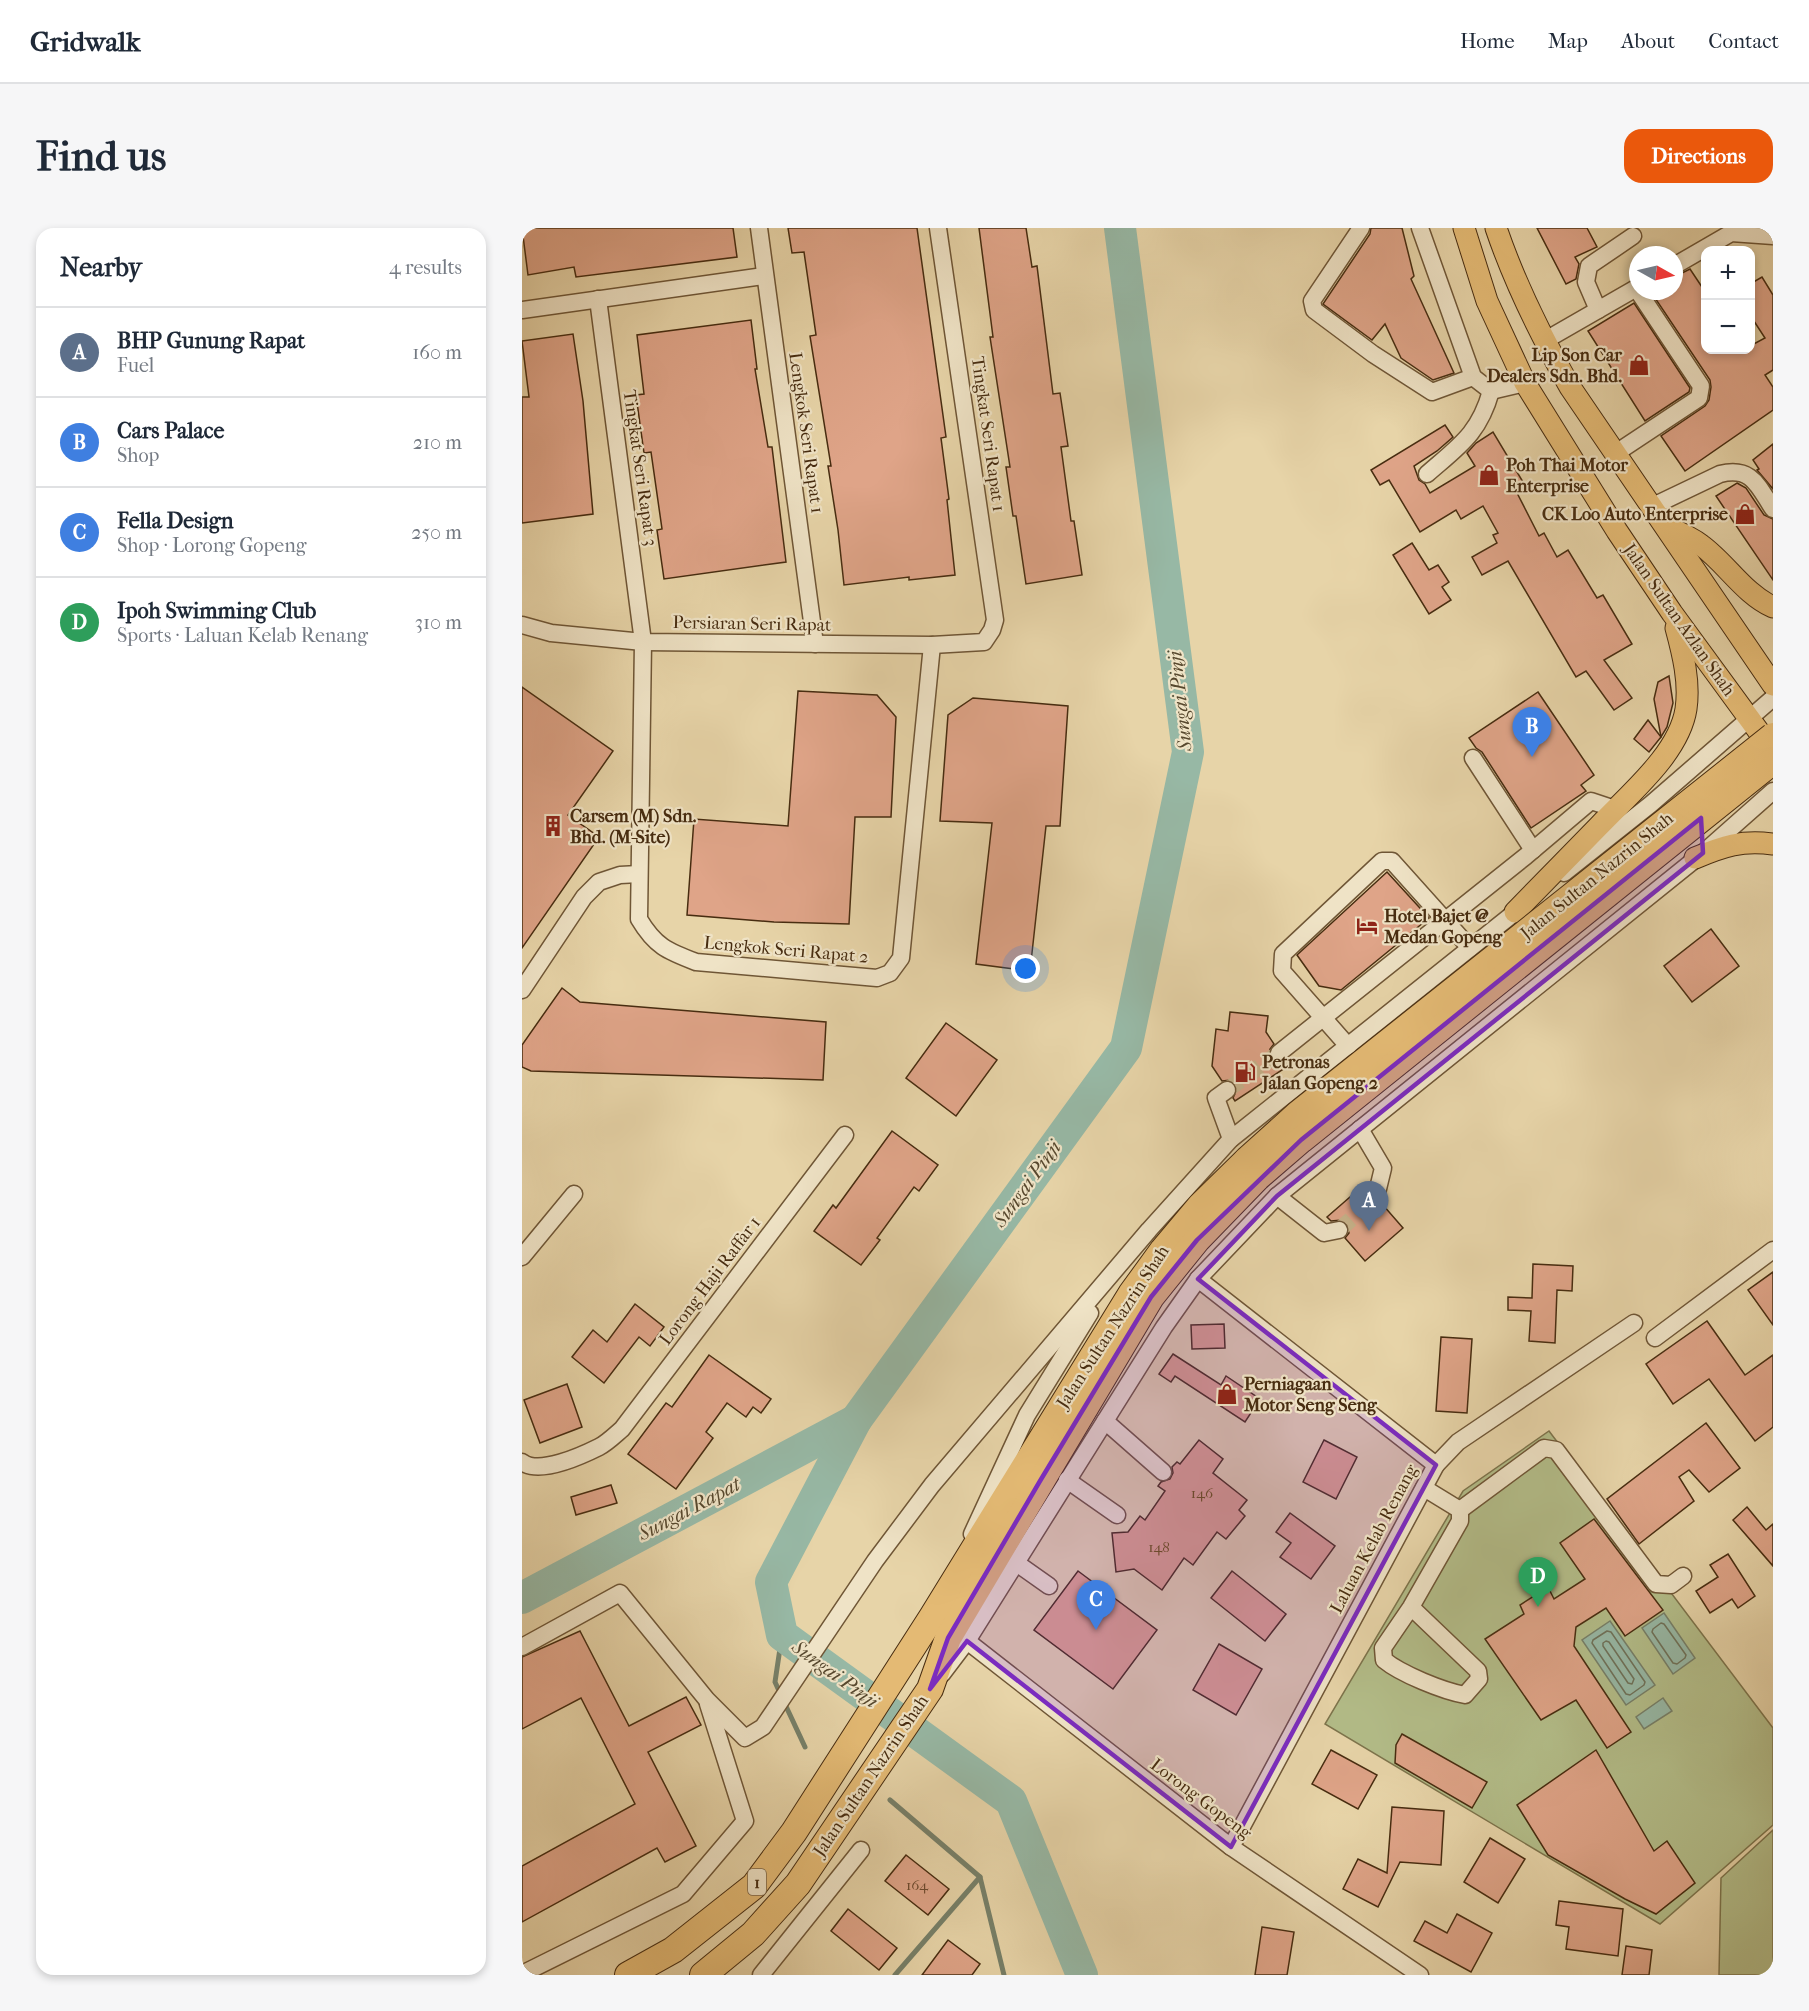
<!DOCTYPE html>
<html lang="en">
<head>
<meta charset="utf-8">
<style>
	:root { --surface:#fff; --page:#f6f6f7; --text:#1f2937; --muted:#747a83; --line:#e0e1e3; --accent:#ea580c }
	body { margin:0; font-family:"IM FELL French Canon",serif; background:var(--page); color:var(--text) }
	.controls { position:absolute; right:18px; top:18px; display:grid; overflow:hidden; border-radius:12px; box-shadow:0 3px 9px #0003 }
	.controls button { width:54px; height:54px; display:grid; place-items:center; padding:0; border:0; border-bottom:2px solid var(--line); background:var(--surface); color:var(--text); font:30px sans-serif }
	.compass { position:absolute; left:1107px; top:18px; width:54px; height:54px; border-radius:50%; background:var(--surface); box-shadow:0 3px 9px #0003; rotate:98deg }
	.you { position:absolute; left:504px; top:741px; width:21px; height:21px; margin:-15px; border:4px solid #fff; border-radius:50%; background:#1a73e8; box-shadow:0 0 0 9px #1a73e833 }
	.badge { display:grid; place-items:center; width:39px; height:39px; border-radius:50%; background:var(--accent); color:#fff; font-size:20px; font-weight:700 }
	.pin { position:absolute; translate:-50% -50px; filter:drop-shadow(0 2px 3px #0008) }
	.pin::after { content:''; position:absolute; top:32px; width:21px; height:18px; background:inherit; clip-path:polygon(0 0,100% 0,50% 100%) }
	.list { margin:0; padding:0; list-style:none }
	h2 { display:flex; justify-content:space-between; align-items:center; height:78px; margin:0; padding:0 24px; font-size:26px }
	h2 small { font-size:20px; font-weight:400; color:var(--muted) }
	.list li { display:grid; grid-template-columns:39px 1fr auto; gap:18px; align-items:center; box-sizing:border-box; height:90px; padding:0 24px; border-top:2px solid var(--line) }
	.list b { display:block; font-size:22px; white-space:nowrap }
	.list p { margin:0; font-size:20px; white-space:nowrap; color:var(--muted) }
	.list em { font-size:20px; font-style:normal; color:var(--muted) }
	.map { position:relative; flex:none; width:1251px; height:1747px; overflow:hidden; border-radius:18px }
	header { display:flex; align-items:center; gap:36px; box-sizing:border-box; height:84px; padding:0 30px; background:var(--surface); border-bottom:2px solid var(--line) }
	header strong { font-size:28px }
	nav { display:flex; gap:33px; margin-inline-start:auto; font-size:21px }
	.intro { display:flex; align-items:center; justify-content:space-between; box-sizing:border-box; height:144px; padding:0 36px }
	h1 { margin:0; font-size:42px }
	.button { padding:15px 27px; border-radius:18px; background:var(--accent); color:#fff; font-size:21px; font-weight:700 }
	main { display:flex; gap:36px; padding:0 36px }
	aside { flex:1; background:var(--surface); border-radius:18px; box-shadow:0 3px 9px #0003 }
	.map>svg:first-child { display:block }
	.green { fill:#b3bd89; stroke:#7d744c; stroke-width:1.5 }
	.water { fill:#97b8a5; stroke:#778069; stroke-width:1.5 }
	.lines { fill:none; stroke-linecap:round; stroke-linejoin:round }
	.shore { stroke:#6f725a; stroke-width:1.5 }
	.stream { stroke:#778069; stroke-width:5 }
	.river { stroke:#97b8a5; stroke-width:32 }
	.building { fill:#dfa488; stroke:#472c10; stroke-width:1.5 }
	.minor-tunnel { stroke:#c7b28a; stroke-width:16; stroke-dasharray:16 8; stroke-linecap:butt }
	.minor-casing { stroke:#6f5636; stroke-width:19 }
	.major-casing { stroke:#472c10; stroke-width:23 }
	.highway-casing { stroke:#472c10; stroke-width:28 }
	.minor { stroke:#efe3c6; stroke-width:16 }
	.major { stroke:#e4ba74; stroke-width:21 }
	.highway { stroke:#e4ba74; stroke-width:26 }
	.highway-bridge-casing { stroke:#472c10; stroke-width:28; stroke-linecap:butt }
	.highway-bridge { stroke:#e4ba74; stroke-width:26 }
	.marked { fill:#7b2cbf; fill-opacity:0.2; stroke:#7b2cbf; stroke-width:4.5; stroke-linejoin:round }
	.labels { text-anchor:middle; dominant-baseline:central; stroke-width:4.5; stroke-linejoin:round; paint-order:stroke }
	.number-label { font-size:15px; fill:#6d4a2e }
	.shield { fill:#efe3c6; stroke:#796347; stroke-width:1.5 }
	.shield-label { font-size:16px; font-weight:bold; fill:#472c10 }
	.poi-label { font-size:18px; font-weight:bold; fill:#472c10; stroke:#efe3c6; text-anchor:start }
	.street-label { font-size:18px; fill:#472c10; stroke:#efe3c6 }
	.water-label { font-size:20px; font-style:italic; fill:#57482e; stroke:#efe3c6 }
</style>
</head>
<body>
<header>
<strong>Gridwalk</strong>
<nav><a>Home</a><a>Map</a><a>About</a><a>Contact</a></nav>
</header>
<div class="intro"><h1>Find us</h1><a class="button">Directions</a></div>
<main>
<aside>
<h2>Nearby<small>4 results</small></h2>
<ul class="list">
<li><span class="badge" style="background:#5c6f8a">A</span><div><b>BHP Gunung Rapat</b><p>Fuel</p></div><em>160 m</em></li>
<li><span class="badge" style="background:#3f7fe0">B</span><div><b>Cars Palace</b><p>Shop</p></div><em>210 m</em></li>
<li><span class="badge" style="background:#3f7fe0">C</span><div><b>Fella Design</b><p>Shop · Lorong Gopeng</p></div><em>250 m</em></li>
<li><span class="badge" style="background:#2e9e5b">D</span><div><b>Ipoh Swimming Club</b><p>Sports · Laluan Kelab Renang</p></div><em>310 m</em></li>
</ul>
</aside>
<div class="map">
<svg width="1251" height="1747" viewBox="0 0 1251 1747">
	<rect width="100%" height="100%" fill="#e7d4a8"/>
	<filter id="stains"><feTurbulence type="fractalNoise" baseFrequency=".00333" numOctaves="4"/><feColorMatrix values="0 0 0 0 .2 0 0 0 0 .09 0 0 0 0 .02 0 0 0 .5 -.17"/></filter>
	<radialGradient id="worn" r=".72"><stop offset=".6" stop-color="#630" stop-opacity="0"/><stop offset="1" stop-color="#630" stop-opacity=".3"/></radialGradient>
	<g class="green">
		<polygon points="1027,1203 1251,1500 1251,1597 1138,1696 803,1496 941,1263"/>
		<polygon points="1251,1602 1251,1747 1197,1747 1199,1650"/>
	</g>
	<g class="water">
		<polygon points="1142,1385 1173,1430 1151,1446 1120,1400"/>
		<polygon points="1088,1393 1133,1457 1104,1477 1060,1412"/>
		<polygon points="1141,1470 1150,1483 1122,1501 1114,1489"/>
	</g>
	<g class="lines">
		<g class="shore">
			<polygon points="1139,1395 1142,1396 1164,1427 1163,1430 1155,1436 1151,1435 1130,1404 1131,1401"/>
			<polygon points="1085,1403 1089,1404 1123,1454 1122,1457 1108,1467 1104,1466 1070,1415 1071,1412"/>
			<polygon points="1084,1413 1087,1414 1112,1451 1110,1456 1106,1455 1081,1418 1081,1415"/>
		</g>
		<g class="stream">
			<polyline points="258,1465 253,1454 260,1407"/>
			<polyline points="262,1474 283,1519"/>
			<polyline points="368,1572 458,1649 482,1747"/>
			<polyline points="373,1747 458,1649"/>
		</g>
		<g class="river">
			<polyline points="0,1370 334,1192"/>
			<polyline points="560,1747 489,1573 260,1407 249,1354 334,1192 604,820 666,524 598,0"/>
		</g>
	</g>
	<g class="building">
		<polygon points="0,0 211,0 215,29 54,49 52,39 6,47"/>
		<polygon points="266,0 395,0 424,209 419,210 427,271 425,272 433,347 387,352 387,349 322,357 316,302 306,238 309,238 288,108 294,107 282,24 270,25"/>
		<polygon points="457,0 504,0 510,39 515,38 531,166 538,165 546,218 539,219 549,293 552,293 560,347 504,356 494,288 491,288 484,239 488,239 468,109 471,109"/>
		<polygon points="849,0 880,0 892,48 889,51 932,145 911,152 879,130 863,96 850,112 801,76 848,6"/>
		<polygon points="1015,0 1065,0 1075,19 1053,29 1057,36 1054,51 1044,56"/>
		<polygon points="1168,41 1184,65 1184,122 1228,122 1228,118 1243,110 1228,87 1228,56 1240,49 1251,67 1251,142 1243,147 1251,159 1251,182 1163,243 1139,208 1183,178 1187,172 1189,159 1188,152 1129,64 1152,63 1152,49"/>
		<polygon points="1112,75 1168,160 1167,164 1123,193 1066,103"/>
		<polygon points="229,92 235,141 233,141 246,219 250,219 264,334 142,351 135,302 140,301 129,224 122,225 114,167 122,166 115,107"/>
		<polygon points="51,106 61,173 71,286 0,295 0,169 7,169 0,113"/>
		<polygon points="923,197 931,209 915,223 892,238 897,252 903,256 908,265 953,238 945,225 954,215 971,204 1001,254 992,259 1017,308 1022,305 1035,329 1046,322 1075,370 1081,367 1110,416 1082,432 1110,470 1092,482 1064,443 1054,449 986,333 960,347 950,329 975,315 971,307 976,305 961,278 939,291 934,282 898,304 867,252 858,257 849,242"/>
		<polygon points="1251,216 1251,261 1235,242 1237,241 1231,232"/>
		<polygon points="1215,255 1224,260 1242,287 1251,291 1251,352 1194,268"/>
		<polygon points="890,315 907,342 916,337 927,354 920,359 929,372 907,386 871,327"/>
		<polygon points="1147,448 1151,475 1145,499 1139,509 1132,471 1136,454"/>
		<polygon points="0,459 91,523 46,587 77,609 0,720"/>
		<polygon points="276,463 355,467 374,489 369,589 333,589 327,696 252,694 165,687 172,591 266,598"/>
		<polygon points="1016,464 1072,547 1059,557 1064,563 1009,600 960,524 954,520 947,510"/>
		<polygon points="451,470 546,478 538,598 524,598 508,743 454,736 470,595 418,593 426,487"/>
		<polygon points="1126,492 1139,509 1127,524 1112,511"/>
		<polygon points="865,644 907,690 819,762 797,758 775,727"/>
		<polygon points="1189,701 1217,738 1170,774 1142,738"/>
		<polygon points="40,760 58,774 304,794 301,852 9,843 0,839 0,817"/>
		<polygon points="708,784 746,788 744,804 752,816 748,821 747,827 753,834 763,833 766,838 713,873 711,870 715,861 714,856 709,852 700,853 690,838 694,801 706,803"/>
		<polygon points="424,795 475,832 434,888 384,850"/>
		<polygon points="370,903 416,937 397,963 392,959 355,1010 358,1012 339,1037 292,1003 311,977 314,980"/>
		<polygon points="843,956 846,959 844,971 846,976 852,979 861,977 881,1000 843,1033 823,1010 827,1005 825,996 820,992 809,993 805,989"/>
		<polygon points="1011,1036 1051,1038 1050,1063 1035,1062 1033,1115 1007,1113 1009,1083 986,1082 986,1069 1010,1070"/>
		<polygon points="1251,1044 1251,1097 1226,1062"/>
		<polygon points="113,1076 142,1099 128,1118 117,1109 82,1155 50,1129 71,1102 85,1114"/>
		<polygon points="1185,1093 1223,1147 1251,1127 1251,1199 1233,1213 1187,1151 1151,1176 1124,1136"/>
		<polygon points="702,1096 703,1120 670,1121 669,1097"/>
		<polygon points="919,1109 950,1111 945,1185 914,1183"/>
		<polygon points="651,1126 699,1157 704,1148 738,1171 723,1194 653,1148 649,1154 637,1146"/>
		<polygon points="187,1127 249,1171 239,1185 231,1179 224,1189 205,1175 184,1204 191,1210 154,1261 106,1226 144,1175 150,1179"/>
		<polygon points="45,1156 60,1199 18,1215 2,1172"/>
		<polygon points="1184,1195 1218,1240 1187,1264 1167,1242 1157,1249 1172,1273 1117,1316 1085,1271"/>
		<polygon points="677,1212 701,1231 691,1245 725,1272 717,1282 723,1288 704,1311 695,1304 671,1337 662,1330 640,1362 612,1341 594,1344 590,1305 606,1304 618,1288 623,1292 643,1263 636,1258 639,1254 648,1251 651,1245 650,1239 655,1234 658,1236"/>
		<polygon points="802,1212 835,1229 814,1271 781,1254"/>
		<polygon points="89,1257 95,1275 54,1287 49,1269"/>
		<polygon points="1225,1279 1244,1302 1251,1296 1251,1338 1211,1292"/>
		<polygon points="768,1285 813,1318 789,1351 758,1329 769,1315 754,1304"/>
		<polygon points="1072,1291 1141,1382 1103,1408 1084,1380 1054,1399 1052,1418 1109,1504 1085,1520 1054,1472 1019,1492 963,1411 1002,1386 998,1377 1026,1359 1032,1371 1063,1351 1038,1315"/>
		<polygon points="1206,1326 1233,1368 1216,1380 1210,1371 1188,1385 1174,1363 1196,1349 1188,1337"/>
		<polygon points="556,1343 635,1402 591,1461 512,1402"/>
		<polygon points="710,1343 764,1386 743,1413 689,1370"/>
		<polygon points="58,1403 107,1498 164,1469 179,1497 126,1524 174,1618 143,1634 135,1620 0,1694 0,1638 113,1576 59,1470 0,1501 0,1429"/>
		<polygon points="697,1416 740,1441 714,1487 671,1462"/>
		<polygon points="880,1506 965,1554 950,1580 873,1535 874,1517"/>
		<polygon points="809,1522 855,1547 836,1581 790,1556"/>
		<polygon points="1074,1522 1132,1623 1145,1613 1173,1655 1134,1686 1103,1671 1026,1627 995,1577"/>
		<polygon points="870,1579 922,1583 919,1637 878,1634 856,1679 821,1661 836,1631 865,1645"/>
		<polygon points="968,1610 1003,1631 976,1675 942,1654"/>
		<polygon points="384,1627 427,1661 406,1687 363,1653"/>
		<polygon points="1037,1673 1101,1681 1096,1728 1044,1721 1047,1699 1034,1697"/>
		<polygon points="326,1681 375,1720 357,1742 309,1703"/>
		<polygon points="935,1686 970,1705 949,1744 892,1713 903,1693 925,1705"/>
		<polygon points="740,1699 772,1704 765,1747 733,1747"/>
		<polygon points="426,1712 458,1736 450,1747 400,1747"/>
		<polygon points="1104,1718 1130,1722 1127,1747 1100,1747"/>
	</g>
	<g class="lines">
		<g class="minor-tunnel">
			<polyline points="705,862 757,825"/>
			<polyline points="817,1002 854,969"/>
		</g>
		<defs>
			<g id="minor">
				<polyline points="237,0 293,416"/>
				<polyline points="839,0 790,73 792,82 851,126 910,164 951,149"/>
				<polyline points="898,0 951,149 969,163 1003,155"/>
				<polyline points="1152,38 1209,5 1251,8"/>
				<path d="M76,71L121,414L117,691C133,718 145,723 174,734L355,750L368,745L379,730L410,417"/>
				<polyline points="0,82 242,48"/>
				<polyline points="1076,82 1064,54 1067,38 1111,8"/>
				<polyline points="1022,113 1116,59"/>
				<polyline points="1094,225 1177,170 1179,158 1114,60"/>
				<path d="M905,246C937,218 957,206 969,163"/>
				<path d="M1131,278L1198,246C1230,238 1236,258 1251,281"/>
				<polyline points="0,397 29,405 121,414 410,417 462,414 470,402 473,392 416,0"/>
				<polyline points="951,530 1011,622"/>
				<polyline points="1042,645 1129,576 1251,470"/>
				<polyline points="0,762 62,669 77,654 98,647 117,646"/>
				<polyline points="826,818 760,743 761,726 860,633 870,633 948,720"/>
				<polyline points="757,825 1004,628 1069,573 1093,581"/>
				<polyline points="705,862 694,870 709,911"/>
				<polyline points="838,901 861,940 854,969"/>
				<polyline points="755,968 802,1005 817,1002"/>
				<polyline points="0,1029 52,966"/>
				<polyline points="676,1051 914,1237"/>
				<polyline points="1133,1110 1251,1022"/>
				<polyline points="583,1193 641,1244"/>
				<path d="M0,1234C17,1247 59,1228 77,1219C85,1215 93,1207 100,1201L323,907"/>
				<polyline points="545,1252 595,1287"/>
				<polyline points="938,1282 1022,1220 1034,1222 1134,1356 1149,1357 1161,1348"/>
				<polyline points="450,1306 505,1187 568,1085"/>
				<polyline points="493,1334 527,1358"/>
				<path d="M889,1379L956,1443L957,1451L943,1467C921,1463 879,1446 862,1432L861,1420L889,1379L938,1293V1282L902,1260"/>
				<polyline points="445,1413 709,1619 898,1747"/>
				<polyline points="0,1419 98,1365 185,1472 223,1510 241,1499 353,1333 410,1257 627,1002 709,911 1001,678"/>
				<polyline points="420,1446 445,1413 642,1099 676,1051 755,968 1181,625 1251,563"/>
				<polyline points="709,1619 914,1237 936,1214 1112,1095"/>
				<polyline points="0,1746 161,1666 223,1593 186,1476"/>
				<polyline points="239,1747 339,1622"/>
			</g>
			<g id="major">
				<polyline points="942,0 965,73 1003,155 1095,303 1150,385 1251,523"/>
				<path d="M974,0C993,56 1019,108 1048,159L1251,457"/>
				<path d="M1145,299C1157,304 1169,309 1179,317C1204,335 1222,366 1251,379"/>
				<path d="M1173,630C1202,618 1219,612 1251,616"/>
				<path d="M993,684C1021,655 1049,627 1077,598C1106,567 1157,526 1164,481C1168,454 1161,426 1154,400"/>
			</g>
			<g id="highway">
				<polyline points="106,1747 151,1722 232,1658 272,1604 410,1389 609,1066 641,1022 678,978 725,932"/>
				<polyline points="181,1747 231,1706 276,1656 408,1461 426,1410 629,1069 675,1012 736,949"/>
			</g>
		</defs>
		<use href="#minor" class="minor-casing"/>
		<use href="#major" class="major-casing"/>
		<use href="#highway" class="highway-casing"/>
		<use href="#minor" class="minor"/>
		<use href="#major" class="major"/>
		<use href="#highway" class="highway"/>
		<defs>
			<g id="highway-bridge">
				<polyline points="725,932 776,886 1251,508"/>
				<polyline points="736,949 779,912 1251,533"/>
			</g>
		</defs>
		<use href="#highway-bridge" class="highway-bridge-casing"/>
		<use href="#highway-bridge" class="highway-bridge"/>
	</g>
	<path class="marked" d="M1179,590L1181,625L755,968L676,1051L914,1237L709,1619L445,1413L408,1461L426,1410L518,1253L629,1069L675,1012L779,912Z"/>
	<defs>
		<symbol id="shop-bare" viewBox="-9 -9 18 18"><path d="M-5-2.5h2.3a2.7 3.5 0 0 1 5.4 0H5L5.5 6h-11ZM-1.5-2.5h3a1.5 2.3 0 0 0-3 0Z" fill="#8f2418" stroke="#efe3c6" stroke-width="2.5" paint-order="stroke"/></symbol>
		<symbol id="building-bare" viewBox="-9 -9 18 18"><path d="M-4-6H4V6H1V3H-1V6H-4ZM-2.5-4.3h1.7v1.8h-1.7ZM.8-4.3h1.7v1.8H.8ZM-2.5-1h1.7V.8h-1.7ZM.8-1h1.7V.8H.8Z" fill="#8f2418" stroke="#efe3c6" stroke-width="2.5" paint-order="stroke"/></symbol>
		<symbol id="hotel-bare" viewBox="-9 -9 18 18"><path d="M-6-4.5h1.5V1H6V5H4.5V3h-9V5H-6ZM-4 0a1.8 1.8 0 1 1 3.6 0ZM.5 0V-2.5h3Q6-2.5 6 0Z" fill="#8f2418" stroke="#efe3c6" stroke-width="2.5" paint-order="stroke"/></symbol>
		<symbol id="fuel-bare" viewBox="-9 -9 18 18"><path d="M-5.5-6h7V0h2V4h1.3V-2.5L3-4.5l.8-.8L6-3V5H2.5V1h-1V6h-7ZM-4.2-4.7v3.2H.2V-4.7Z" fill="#8f2418" stroke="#efe3c6" stroke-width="2.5" paint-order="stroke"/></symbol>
	</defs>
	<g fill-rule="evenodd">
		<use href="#shop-bare" x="1102" y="122" width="30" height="30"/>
		<use href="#shop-bare" x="952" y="232" width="30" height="30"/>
		<use href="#shop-bare" x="1208" y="271" width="30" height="30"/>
		<use href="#building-bare" x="16" y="583" width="30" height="30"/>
		<use href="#hotel-bare" x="830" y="683" width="30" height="30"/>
		<use href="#fuel-bare" x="708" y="829" width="30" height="30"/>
		<use href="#shop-bare" x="690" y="1151" width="30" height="30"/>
	</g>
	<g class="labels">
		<g class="number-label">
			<text x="680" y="1265">146</text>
			<text x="637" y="1319">148</text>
			<text x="395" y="1657">164</text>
		</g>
		<rect class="shield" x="226" y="1641" width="18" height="26" rx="4.5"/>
		<g class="shield-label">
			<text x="235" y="1654">1</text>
		</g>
		<g class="poi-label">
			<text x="1100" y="127" text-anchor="end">Lip Son Car<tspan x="1100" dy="21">Dealers Sdn. Bhd.</tspan></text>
			<text x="984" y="237">Poh Thai Motor<tspan x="984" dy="21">Enterprise</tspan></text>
			<text x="1206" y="286" text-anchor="end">CK Loo Auto Enterprise</text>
			<text x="48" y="588">Carsem (M) Sdn.<tspan x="48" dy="21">Bhd. (M-Site)</tspan></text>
			<text x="862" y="688">Hotel Bajet @<tspan x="862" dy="21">Medan Gopeng</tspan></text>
			<text x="740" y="834">Petronas<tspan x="740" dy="21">Jalan Gopeng 2</tspan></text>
			<text x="722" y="1156">Perniagaan<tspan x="722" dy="21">Motor Seng Seng</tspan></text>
		</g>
		<g class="street-label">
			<text transform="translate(284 205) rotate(82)">Lengkok Seri Rapat 1</text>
			<text transform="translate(466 206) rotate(82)">Tingkat Seri Rapat 1</text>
			<text transform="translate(118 240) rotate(82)">Tingkat Seri Rapat 3</text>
			<text transform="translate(1157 392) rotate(55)">Jalan Sultan Azlan Shah</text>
			<text transform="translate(230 396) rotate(1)">Persiaran Seri Rapat</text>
			<text transform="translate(1075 648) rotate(-39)">Jalan Sultan Nazrin Shah</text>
			<text transform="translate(264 722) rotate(5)">Lengkok Seri Rapat 2</text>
			<text transform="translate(188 1053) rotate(-53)">Lorong Haji Raffar 1</text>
			<text transform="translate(591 1099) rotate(-57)">Jalan Sultan Nazrin Shah</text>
			<text transform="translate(852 1311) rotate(-62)">Laluan Kelab Renang</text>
			<text transform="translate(349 1548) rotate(-56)">Jalan Sultan Nazrin Shah</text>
			<text transform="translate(679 1571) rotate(37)">Lorong Gopeng</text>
		</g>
		<g class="water-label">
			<text transform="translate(658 473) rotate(-96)">Sungai Pinji</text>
			<text transform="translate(505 956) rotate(-54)">Sungai Pinji</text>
			<text transform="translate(167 1281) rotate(-28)">Sungai Rapat</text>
			<text transform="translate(313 1446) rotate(36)">Sungai Pinji</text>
		</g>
	</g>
	<rect width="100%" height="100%" filter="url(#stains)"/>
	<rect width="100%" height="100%" fill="url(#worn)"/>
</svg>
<div class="controls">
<button>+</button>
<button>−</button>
</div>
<svg class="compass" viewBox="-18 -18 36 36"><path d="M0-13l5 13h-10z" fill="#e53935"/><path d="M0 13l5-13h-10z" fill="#747a83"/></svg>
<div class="you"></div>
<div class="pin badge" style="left:847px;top:1003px;background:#5c6f8a">A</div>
<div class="pin badge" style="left:1010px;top:529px;background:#3f7fe0">B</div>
<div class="pin badge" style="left:574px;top:1402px;background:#3f7fe0">C</div>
<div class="pin badge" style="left:1016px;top:1379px;background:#2e9e5b">D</div>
</div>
</main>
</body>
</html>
